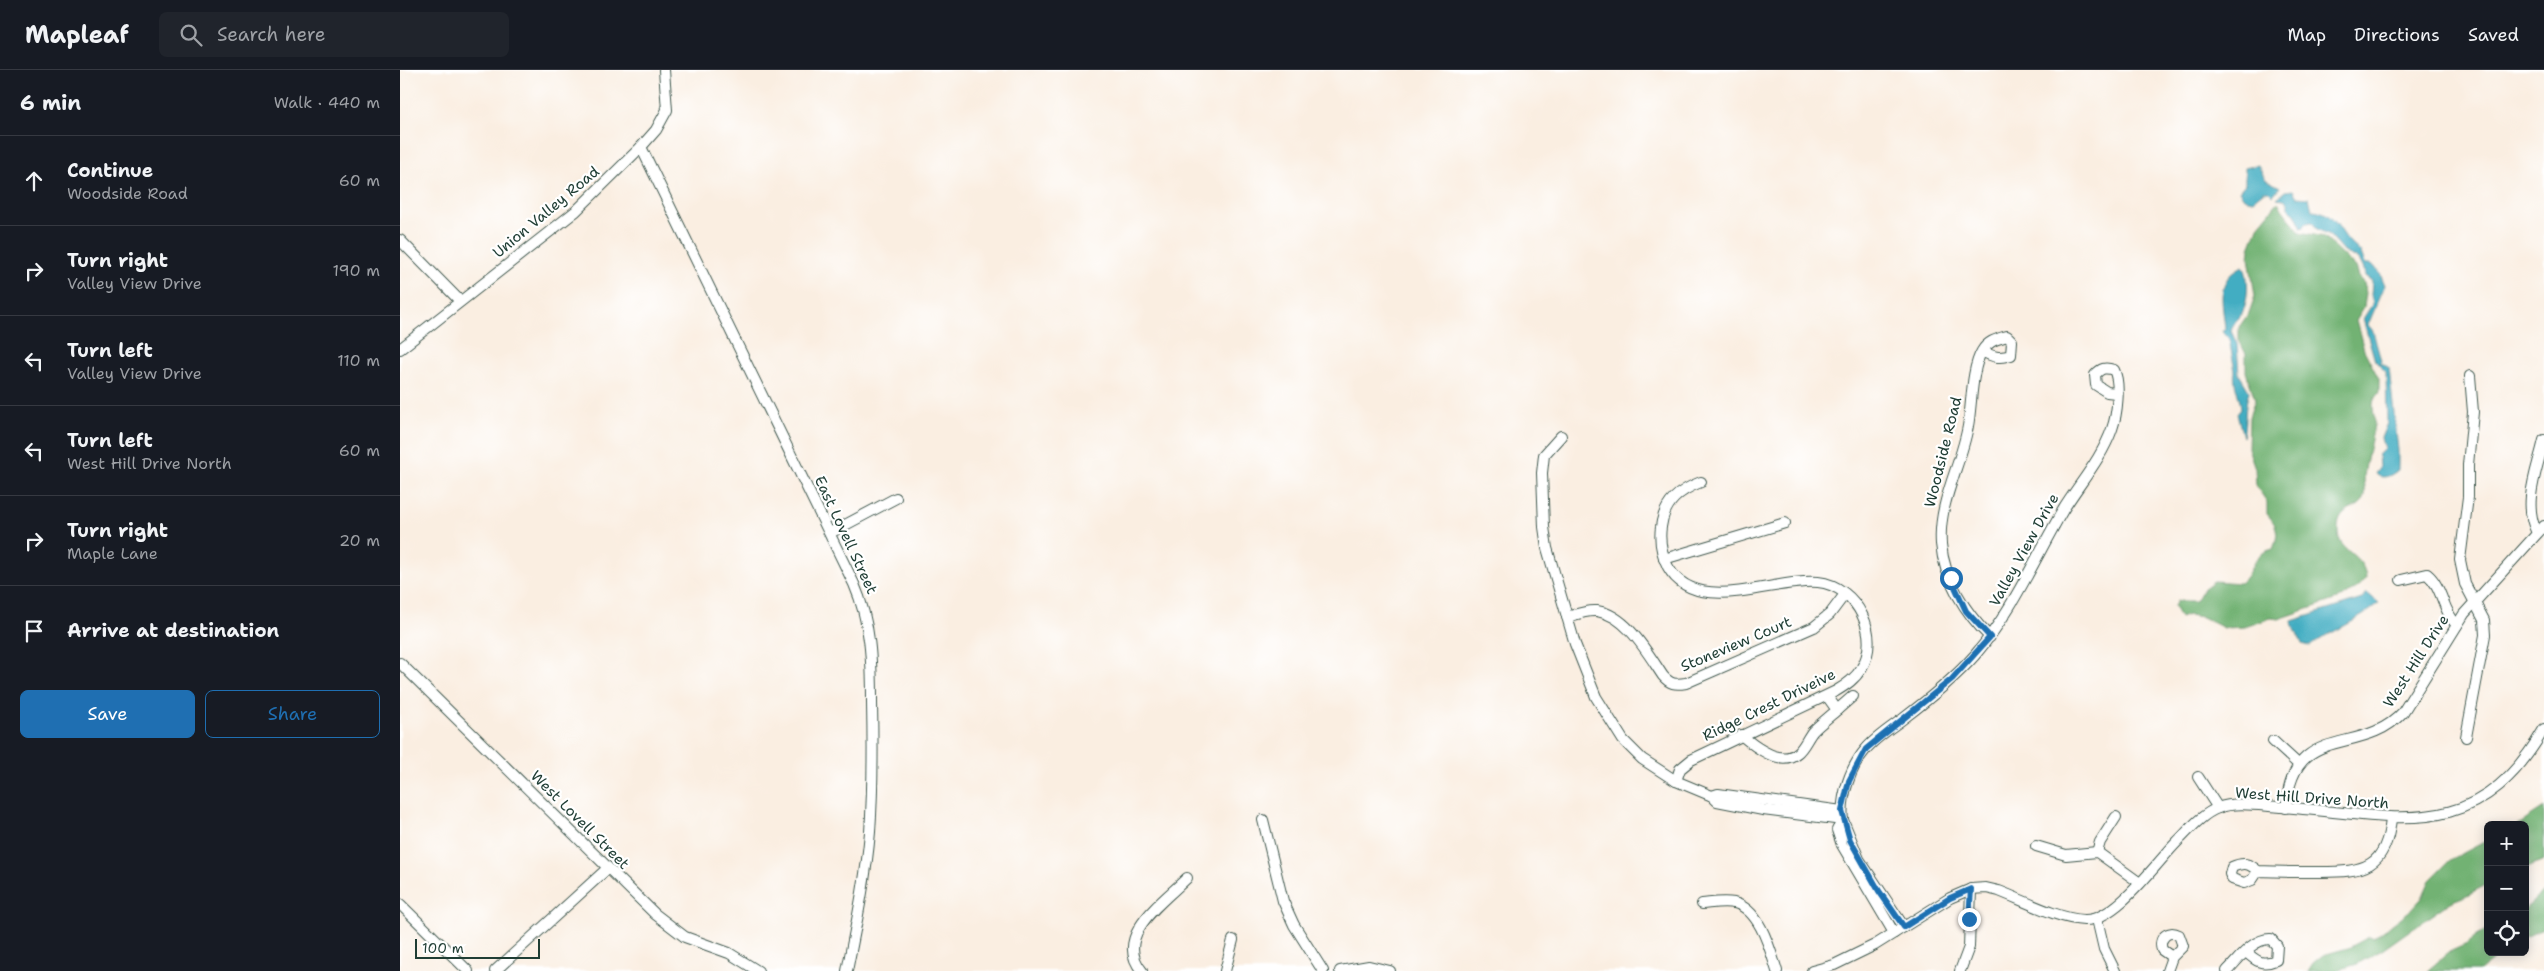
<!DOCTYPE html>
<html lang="en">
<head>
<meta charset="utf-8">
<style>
	:root { --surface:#171b24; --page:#20242c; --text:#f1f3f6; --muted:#9ea1a6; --line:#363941; --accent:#1f6fb2 }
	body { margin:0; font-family:"Shantell Sans",sans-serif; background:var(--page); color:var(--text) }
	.controls { position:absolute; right:15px; bottom:15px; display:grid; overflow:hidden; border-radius:8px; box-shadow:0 2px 12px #0003 }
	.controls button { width:45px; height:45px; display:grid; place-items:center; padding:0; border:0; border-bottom:1px solid var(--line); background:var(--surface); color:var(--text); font:25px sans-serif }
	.scale { position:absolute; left:15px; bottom:12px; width:125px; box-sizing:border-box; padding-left:5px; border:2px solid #1f3d34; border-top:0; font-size:14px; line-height:18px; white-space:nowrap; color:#1f3d34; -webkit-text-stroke:4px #fff; paint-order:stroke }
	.stop { position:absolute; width:15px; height:15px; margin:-11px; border:4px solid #1f6fb2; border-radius:50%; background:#fff }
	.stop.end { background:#1f6fb2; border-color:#fff; box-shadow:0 1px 5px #0008 }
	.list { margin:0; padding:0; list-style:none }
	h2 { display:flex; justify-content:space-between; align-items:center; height:65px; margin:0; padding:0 20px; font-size:21px }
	h2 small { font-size:16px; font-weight:400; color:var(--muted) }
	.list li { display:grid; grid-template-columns:32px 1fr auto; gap:15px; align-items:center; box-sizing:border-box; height:90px; padding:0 20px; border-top:1px solid var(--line) }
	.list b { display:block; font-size:19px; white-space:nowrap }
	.list p { margin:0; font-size:16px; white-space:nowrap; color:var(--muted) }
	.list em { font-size:16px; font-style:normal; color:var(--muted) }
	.actions { display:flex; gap:10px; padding:15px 20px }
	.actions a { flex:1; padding:11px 0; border:1px solid var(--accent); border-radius:8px; text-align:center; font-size:18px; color:var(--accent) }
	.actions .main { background:var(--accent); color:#fff }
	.icon { flex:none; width:28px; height:28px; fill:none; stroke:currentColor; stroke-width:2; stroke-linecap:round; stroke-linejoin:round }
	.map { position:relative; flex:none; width:2144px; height:901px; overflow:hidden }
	header { display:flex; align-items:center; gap:30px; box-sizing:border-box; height:70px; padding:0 25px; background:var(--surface); border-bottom:1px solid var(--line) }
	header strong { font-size:24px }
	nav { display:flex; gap:28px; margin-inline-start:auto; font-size:18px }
	.search { width:350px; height:45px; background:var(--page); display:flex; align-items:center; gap:12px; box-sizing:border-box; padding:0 18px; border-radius:8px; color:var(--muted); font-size:19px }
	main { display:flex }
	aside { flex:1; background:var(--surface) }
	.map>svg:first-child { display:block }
	.forest { fill:#72b273; stroke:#487854 }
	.water { fill:#43adc2; stroke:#31757b }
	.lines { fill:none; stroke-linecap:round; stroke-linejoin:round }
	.minor-casing { stroke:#40584e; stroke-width:12 }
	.minor { stroke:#fff; stroke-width:10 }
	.route { stroke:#1f6fb2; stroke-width:6 }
	.labels { text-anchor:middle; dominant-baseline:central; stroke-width:4.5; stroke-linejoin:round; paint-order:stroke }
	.street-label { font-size:15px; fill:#1f3d34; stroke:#fff }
</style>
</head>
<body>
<header>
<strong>Mapleaf</strong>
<div class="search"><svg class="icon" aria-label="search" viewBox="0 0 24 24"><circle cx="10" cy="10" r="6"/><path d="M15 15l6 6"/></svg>Search here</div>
<nav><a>Map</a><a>Directions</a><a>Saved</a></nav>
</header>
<main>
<aside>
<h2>6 min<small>Walk · 440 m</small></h2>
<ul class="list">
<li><svg class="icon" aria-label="ahead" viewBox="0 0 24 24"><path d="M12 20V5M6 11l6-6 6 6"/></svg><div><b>Continue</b><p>Woodside Road</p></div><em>60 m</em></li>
<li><svg class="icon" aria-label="right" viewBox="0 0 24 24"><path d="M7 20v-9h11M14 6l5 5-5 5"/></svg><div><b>Turn right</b><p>Valley View Drive</p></div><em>190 m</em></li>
<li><svg class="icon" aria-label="left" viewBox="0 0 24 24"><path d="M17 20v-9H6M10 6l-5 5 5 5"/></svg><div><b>Turn left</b><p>Valley View Drive</p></div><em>110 m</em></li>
<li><svg class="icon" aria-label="left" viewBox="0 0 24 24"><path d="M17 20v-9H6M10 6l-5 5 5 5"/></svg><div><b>Turn left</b><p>West Hill Drive North</p></div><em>60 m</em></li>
<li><svg class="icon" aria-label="right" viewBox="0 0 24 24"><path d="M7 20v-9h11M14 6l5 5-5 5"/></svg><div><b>Turn right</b><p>Maple Lane</p></div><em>20 m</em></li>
<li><svg class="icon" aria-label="arrive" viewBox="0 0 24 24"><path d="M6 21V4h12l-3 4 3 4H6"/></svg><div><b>Arrive at destination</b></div></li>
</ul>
<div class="actions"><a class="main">Save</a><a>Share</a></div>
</aside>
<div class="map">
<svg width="2144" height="901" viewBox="0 0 2144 901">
	<rect width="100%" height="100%" fill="#fff"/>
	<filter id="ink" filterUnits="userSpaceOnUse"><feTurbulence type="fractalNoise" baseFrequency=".02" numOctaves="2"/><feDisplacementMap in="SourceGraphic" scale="10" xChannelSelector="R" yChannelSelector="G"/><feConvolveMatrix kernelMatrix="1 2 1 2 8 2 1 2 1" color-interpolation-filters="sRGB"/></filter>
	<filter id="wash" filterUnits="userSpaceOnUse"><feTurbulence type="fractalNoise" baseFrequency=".0096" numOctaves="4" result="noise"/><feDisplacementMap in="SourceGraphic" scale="20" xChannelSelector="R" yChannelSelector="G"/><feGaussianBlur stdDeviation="1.12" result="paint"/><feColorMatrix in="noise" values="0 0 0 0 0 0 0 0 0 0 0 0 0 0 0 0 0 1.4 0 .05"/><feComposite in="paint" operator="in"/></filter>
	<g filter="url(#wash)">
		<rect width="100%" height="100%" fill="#faeee1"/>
		<g class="forest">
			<path d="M1878,132C1884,144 1893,151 1900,162L1924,167L1955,197L1958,207L1964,213L1966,223L1964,237L1956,250L1964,280L1979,309V323C1968,333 1976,342 1974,355C1971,372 1966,389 1964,407C1964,413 1966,420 1965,425C1962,443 1937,434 1938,461C1938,483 1964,483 1966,508L1958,517L1943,527L1879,549L1871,548L1845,557L1824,558L1802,547L1788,545L1780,548L1774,536L1777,531H1796L1803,519L1814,511L1840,513C1856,500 1849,485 1873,479C1879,464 1878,456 1867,444V432L1856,416L1855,398L1848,378L1849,347L1855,329L1846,302V284L1839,270V257L1849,243L1855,226L1849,188L1850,178L1859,155Z"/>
			<polygon points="2144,738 2144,791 2125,799 2125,755 2118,755"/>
			<polygon points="2088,770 2088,814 2063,827 2050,832 1982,880 1957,894 1935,901 1908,901 1913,893 1923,885 1948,878 1969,867 1974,868 2012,839 2022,828 2030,810 2050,790"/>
			<polygon points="2144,821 2144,859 2125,867 2125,839"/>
			<polygon points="2088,858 2088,882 2103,882 2079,901 2027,901 2049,882 2067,874"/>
		</g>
		<g class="water">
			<polygon points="1858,95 1865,109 1880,117 1873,125 1869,121 1864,121 1853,130 1844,128 1839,121 1845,114 1845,98"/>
			<path d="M1893,120L1897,127L1909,128L1912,140C1931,141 1937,155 1947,169C1951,174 1957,178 1961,183C1963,187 1963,190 1966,194H1972L1980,203L1985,215L1968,255L1973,261L1981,291L1979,294H1984L1989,298L1998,380V400C1991,406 1983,410 1975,404L1979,397L1978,385L1984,379L1981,368L1987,353L1986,302L1975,291L1963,249L1973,233L1971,225L1972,211L1965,206V202L1959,189L1945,183L1929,165L1917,159L1912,152L1907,153L1902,158L1895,143L1888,138V132L1884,129L1877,128L1885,121Z"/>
			<path d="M1843,196C1850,206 1848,233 1842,243C1838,250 1834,253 1831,261L1837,274L1839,304L1849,321C1844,337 1846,351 1843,367L1837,343L1841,338C1840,327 1832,311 1835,301L1829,269L1823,262L1825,259C1823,233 1814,210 1843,196Z"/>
			<path d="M1967,523L1979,533C1959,551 1933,560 1910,576L1902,574C1899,565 1893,560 1892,551L1962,529Z"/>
		</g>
	</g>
	<g filter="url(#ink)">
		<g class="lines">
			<defs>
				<g id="minor">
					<path d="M241,77L454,514C471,553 472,592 472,633C473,676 473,719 470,762C466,809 456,855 447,901"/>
					<polyline points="0,170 60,231"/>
					<polyline points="0,279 176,141 241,77 256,60 267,40 264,0"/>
					<path d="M1582,281C1593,287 1599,289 1611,285L1612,271L1607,266C1597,269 1588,271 1582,281C1571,299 1572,335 1568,356C1561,396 1538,432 1541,474C1544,509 1566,544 1590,567"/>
					<path d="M1161,366L1144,385L1142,403L1144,457L1147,478L1175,574L1196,627L1223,670L1242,689L1276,711L1312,726L1317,731L1363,740L1443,750C1440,727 1451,696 1466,679C1476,667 1492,657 1504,648C1529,629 1554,609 1575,585C1612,542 1634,490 1663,440C1679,414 1702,388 1712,359C1717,345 1721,314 1714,300C1705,297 1701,298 1695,305L1696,315L1707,322L1716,323"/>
					<polyline points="430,463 496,428"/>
					<path d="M2137,463C2122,433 2137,401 2144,370"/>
					<polyline points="1264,489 1385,453"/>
					<path d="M2001,510L2027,504C2043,517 2042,541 2057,555"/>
					<path d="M1167,547C1177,544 1187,540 1197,541C1227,545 1248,584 1263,606C1270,614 1275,615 1286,613L1414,557L1430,544L1445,524"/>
					<polyline points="0,593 255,844 285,867 329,883 358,901"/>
					<polyline points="1437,640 1453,626"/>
					<path d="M1341,665C1354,676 1380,697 1397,683C1404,678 1407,668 1413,661C1420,654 1429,647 1437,640L1427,626"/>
					<polyline points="2066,667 2085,565 2084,550 2065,514 2060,490 2068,427 2068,395 2073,342 2070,306"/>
					<polyline points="1873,671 1898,694"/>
					<polyline points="1798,707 1818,738"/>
					<path d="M1276,711L1280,699L1291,690L1436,621C1446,615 1455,609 1461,599C1482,566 1457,516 1418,512C1374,508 1296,547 1268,497C1262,485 1259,471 1261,457C1264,432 1280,420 1301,412"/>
					<polyline points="1312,726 1318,724 1442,741"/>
					<path d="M1886,738C1893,649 1961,689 2003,642L2064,544L2144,456"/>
					<polyline points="863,750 883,831 894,855 923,901"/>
					<polyline points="1636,776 1666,785 1697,782 1740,813"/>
					<polyline points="1697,782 1700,772 1716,747"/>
					<path d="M1858,801L1852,810L1844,813L1832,809L1830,804L1832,797C1843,792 1849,793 1858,801C1879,802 1899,802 1920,802C1964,802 1986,798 1991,749"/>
					<polyline points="0,834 68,901"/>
					<path d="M1302,834C1313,833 1323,831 1334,833C1360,839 1370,879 1377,901"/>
					<polyline points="1697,849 1704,879 1715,901"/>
					<polyline points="1494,863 1442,775 1437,760 1443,750 1459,789 1504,857"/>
					<polyline points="95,901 208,798"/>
					<path d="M742,901C712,866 764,831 787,808"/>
					<polyline points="825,901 833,870"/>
					<polyline points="940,901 969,896 990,901"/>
					<path d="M1412,901L1434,895L1475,875L1550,828L1571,819L1586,818L1599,821C1623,830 1658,849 1684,850C1716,851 1756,793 1777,772C1789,760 1802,744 1818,738C1836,731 1862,736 1881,737C1995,745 2075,778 2144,659"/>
					<polyline points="1560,901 1569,877 1571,819"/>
					<path d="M1767,901L1772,887L1783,876L1779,865C1768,859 1758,868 1762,880L1772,887"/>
					<path d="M1827,901C1839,889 1853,868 1871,869L1877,876L1876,890C1862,896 1856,891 1846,882"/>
				</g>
			</defs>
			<use href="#minor" class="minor-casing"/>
			<use href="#minor" class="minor"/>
		</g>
	</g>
	<g class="lines" filter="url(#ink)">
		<polyline class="route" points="1551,508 1566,541 1590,567 1552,609 1466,679 1449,711 1442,741 1450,770 1479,821 1504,857 1550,828 1571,819 1569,849"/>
	</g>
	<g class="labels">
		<g class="street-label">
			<text transform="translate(146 142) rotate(-40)">Union Valley Road</text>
			<text transform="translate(1543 382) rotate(-76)">Woodside Road</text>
			<text transform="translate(446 465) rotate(65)">East Lovell Street</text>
			<text transform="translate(1624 480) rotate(-61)">Valley View Drive</text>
			<text transform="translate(1336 574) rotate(-23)">Stoneview Court</text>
			<text transform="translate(2016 591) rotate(-57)">West Hill Drive</text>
			<text transform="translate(1369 635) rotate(-26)">Ridge Crest Driveive</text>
			<text transform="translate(1912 728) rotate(4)">West Hill Drive North</text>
			<text transform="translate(180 750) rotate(45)">West Lovell Street</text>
		</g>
	</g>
</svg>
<div class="controls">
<button>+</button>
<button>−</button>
<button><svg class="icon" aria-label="locate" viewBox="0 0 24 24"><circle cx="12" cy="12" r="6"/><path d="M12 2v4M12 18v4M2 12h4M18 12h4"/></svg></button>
</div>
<div class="scale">100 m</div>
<div class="stop" style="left:1551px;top:508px"></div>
<div class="stop end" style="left:1569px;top:849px"></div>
</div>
</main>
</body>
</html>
